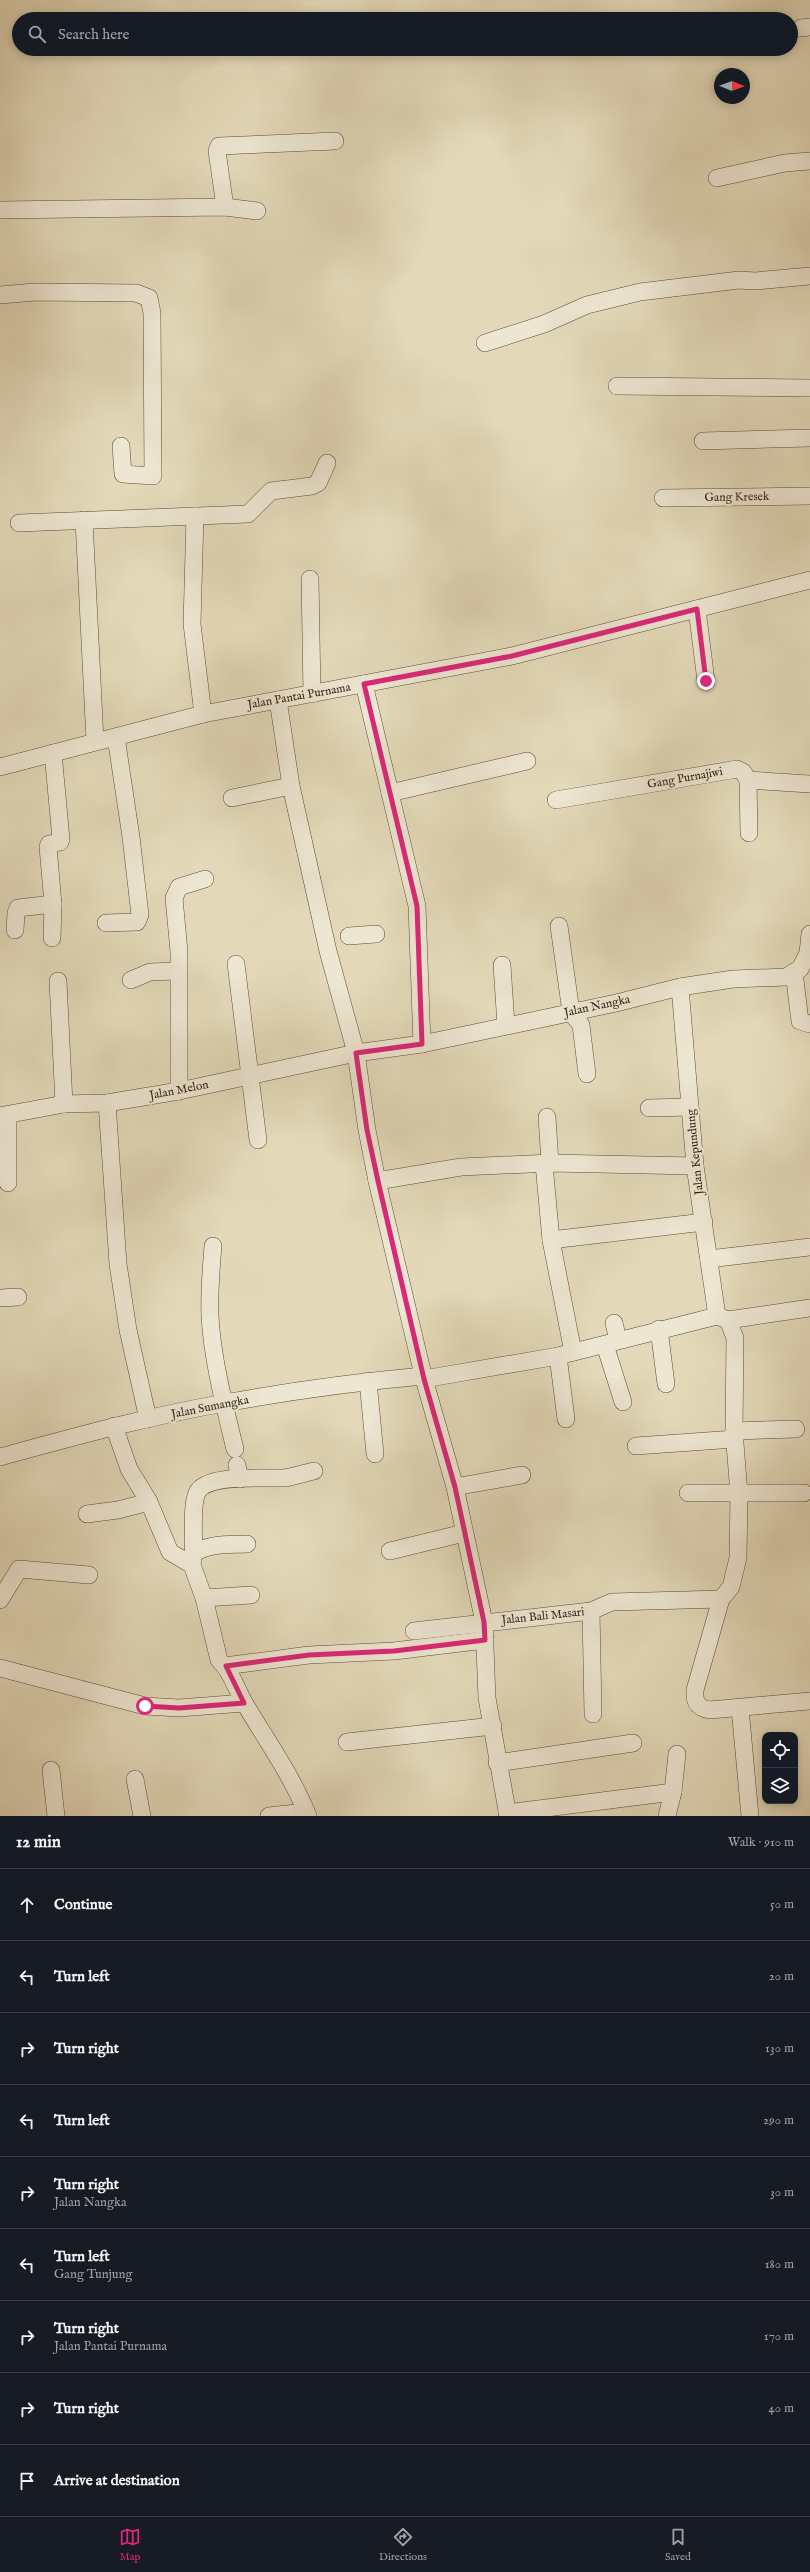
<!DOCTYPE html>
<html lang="en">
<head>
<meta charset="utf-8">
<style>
	:root { --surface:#171b24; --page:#20242c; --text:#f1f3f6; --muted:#9ea1a6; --line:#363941; --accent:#db2777 }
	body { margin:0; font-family:"IM FELL English",serif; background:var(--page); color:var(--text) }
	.controls { position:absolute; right:12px; bottom:12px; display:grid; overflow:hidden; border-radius:8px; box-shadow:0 2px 10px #0003 }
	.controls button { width:36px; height:36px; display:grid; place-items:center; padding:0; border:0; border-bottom:1px solid var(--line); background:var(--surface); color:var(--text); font:20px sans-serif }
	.compass { position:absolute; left:714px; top:68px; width:36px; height:36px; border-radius:50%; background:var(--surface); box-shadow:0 2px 10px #0003; rotate:91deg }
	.stop { position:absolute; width:12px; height:12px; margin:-9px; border:3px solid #db2777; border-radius:50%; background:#fff }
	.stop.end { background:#db2777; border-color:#fff; box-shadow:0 1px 4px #0008 }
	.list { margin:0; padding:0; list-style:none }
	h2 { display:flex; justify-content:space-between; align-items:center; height:52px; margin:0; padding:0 16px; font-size:17px }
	h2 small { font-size:13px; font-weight:400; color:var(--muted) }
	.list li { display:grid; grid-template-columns:26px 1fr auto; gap:12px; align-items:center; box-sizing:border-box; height:72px; padding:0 16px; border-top:1px solid var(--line) }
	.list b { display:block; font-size:15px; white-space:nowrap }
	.list p { margin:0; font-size:13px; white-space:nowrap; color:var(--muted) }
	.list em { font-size:13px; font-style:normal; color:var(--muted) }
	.icon { flex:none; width:22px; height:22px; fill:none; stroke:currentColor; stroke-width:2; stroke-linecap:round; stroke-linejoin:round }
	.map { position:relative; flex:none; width:810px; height:1816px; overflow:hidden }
	.search { position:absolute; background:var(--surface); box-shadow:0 2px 10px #0003; left:12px; right:12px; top:12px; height:44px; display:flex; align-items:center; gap:10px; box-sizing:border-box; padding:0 14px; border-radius:22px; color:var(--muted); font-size:15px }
	.sheet { height:700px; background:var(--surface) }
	nav { display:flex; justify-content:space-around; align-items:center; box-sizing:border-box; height:56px; border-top:1px solid var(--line); background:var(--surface); font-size:11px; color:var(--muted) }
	nav a { display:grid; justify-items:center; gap:2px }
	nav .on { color:var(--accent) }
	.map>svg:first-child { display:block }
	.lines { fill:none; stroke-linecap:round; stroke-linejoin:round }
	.minor-casing { stroke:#5c4c37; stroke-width:18 }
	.minor { stroke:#ede6d2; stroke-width:17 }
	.route { stroke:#db2777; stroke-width:5 }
	.labels { text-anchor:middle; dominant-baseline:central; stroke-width:4; stroke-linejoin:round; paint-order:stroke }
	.street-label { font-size:12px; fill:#2f1d0c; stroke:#ede6d2 }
</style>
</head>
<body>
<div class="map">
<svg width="810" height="1816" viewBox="0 0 810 1816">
	<rect width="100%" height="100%" fill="#e3d9b9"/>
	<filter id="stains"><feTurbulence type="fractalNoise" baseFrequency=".005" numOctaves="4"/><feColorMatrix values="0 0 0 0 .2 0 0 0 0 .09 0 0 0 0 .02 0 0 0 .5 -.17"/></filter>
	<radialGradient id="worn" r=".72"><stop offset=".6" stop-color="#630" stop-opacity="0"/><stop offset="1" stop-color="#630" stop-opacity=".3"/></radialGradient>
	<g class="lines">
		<defs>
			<g id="minor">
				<polyline points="801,28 810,27"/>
				<polyline points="717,178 785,163 810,161"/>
				<polyline points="225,207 217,151 219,146 335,141"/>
				<polyline points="0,210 225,207 257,211"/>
				<polyline points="0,295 35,292 136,293 149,298 152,313 153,476 123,474 121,446"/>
				<polyline points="485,343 544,324 587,305 640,292 739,280 755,281 810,276"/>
				<polyline points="617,386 810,388"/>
				<polyline points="703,441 810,438"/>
				<polyline points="663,498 810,496"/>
				<polyline points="195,516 192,624 203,714"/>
				<polyline points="84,520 95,741"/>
				<polyline points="19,523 248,514 271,491 312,486 318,483 327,463"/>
				<polyline points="310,579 312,694"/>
				<polyline points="697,609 706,681"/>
				<polyline points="364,684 417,906 422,1044"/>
				<polyline points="278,700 291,786 328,951 356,1053 367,1130 377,1181 424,1379 455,1487 484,1622 487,1698 508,1816"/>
				<polyline points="0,767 203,714 512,656 810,580"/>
				<polyline points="748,780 749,833"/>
				<polyline points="390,793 527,761"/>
				<polyline points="232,798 291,786"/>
				<polyline points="556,800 737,769 743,772 748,780 810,784"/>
				<polyline points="106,923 137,922 140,915 131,837 116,737"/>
				<polyline points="559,926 571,1012 581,1025 587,1074"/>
				<polyline points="15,930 16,913 18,908 53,904"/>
				<polyline points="349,936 376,934"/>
				<polyline points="52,938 53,904 48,847 49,844 60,842 61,839 53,753"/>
				<polyline points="236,964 258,1140"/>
				<polyline points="502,965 506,1025"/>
				<polyline points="794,972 800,1021 810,1024"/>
				<polyline points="131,980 150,972 177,971"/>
				<polyline points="58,981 64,1104"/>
				<polyline points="680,987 695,1166 717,1316"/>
				<polyline points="179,1091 179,952 174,898 179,887 205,879"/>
				<polyline points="107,1103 118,1264 128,1330 148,1419"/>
				<polyline points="649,1108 690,1107"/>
				<polyline points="0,1116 64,1104 107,1103 179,1091 356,1053 422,1044 616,1003 680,987 733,979 786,977 800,969 808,953 810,934"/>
				<polyline points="547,1117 550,1163"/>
				<polyline points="544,1164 551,1240"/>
				<polyline points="377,1181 461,1167 550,1163 695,1166"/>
				<polyline points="8,1183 8,1115"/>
				<path d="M213,1246C211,1269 209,1292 210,1316C212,1358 225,1408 235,1449"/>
				<polyline points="709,1259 810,1247"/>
				<polyline points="0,1298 18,1297"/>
				<polyline points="728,1320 810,1308"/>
				<polyline points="614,1323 618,1340"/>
				<polyline points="659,1329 666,1384"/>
				<polyline points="605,1345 623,1402"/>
				<polyline points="573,1352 551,1240 704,1222"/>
				<polyline points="558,1356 566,1419"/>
				<path d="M424,1379L558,1356L717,1316L728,1320L735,1338L734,1431L739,1494L738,1558L731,1587L721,1599L695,1690C694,1703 698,1708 710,1710L810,1701"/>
				<polyline points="368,1381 375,1454"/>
				<path d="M114,1426L129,1469L149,1502L170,1552L192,1565L204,1598L219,1660C232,1672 236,1689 245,1704C267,1741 292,1776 308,1816"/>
				<polyline points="734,1431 796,1429"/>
				<polyline points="636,1446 735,1439"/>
				<path d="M0,1457C74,1437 149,1416 225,1403C290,1391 357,1382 423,1376"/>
				<polyline points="237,1465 240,1479"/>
				<polyline points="455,1487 522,1475"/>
				<polyline points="688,1493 804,1493"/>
				<polyline points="87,1514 118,1510 149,1502"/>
				<polyline points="390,1551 464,1533"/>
				<path d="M195,1553C208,1543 231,1545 247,1544"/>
				<path d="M192,1565C196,1545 190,1508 197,1493C206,1473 264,1479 284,1478C294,1477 304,1473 314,1471"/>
				<polyline points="204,1598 251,1595"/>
				<polyline points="0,1600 19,1569 89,1575"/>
				<polyline points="591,1611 593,1714"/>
				<polyline points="414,1631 591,1611 612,1602 721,1599"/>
				<polyline points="225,1666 309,1655 394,1651 485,1640"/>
				<polyline points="0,1668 145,1706 179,1708 244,1703"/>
				<polyline points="740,1708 750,1816"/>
				<polyline points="347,1742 493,1726"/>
				<polyline points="497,1763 633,1743"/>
				<polyline points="51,1770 56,1816"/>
				<polyline points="135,1779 142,1816"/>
				<polyline points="507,1813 673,1792"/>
				<polyline points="269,1816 306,1812"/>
				<polyline points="667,1816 673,1792 677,1754"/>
			</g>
		</defs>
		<use href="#minor" class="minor-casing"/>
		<use href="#minor" class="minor"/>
	</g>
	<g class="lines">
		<polyline class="route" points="145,1706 179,1708 244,1703 226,1666 309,1655 394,1651 485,1640 484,1622 455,1487 424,1379 378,1181 367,1130 356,1053 422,1044 417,906 364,684 512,656 697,609 706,681"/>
	</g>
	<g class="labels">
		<g class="street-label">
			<text transform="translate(737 497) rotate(-1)">Gang Kresek</text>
			<text transform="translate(299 696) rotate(-10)">Jalan Pantai Purnama</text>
			<text transform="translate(685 778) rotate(-10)">Gang Purnajiwi</text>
			<text transform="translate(597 1006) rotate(-12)">Jalan Nangka</text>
			<text transform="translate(179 1090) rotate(-11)">Jalan Melon</text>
			<text transform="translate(695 1152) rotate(-96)">Jalan Kepundung</text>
			<text transform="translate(210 1407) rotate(-11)">Jalan Sumangka</text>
			<text transform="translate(543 1616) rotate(-6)">Jalan Bali Masari</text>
		</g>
	</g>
	<rect width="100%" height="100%" filter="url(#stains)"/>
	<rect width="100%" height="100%" fill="url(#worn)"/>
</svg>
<div class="controls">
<button><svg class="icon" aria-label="locate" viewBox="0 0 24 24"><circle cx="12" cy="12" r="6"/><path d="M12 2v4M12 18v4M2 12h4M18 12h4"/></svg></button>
<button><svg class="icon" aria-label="layers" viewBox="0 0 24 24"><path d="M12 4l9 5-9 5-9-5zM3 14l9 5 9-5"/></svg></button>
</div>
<svg class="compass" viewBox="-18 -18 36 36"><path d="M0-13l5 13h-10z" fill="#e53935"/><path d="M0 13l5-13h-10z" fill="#9ea1a6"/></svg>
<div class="stop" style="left:145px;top:1706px"></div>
<div class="stop end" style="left:706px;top:681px"></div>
<div class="search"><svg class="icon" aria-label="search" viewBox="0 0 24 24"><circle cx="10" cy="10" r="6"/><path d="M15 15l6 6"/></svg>Search here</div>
</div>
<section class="sheet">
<h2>12 min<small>Walk · 910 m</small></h2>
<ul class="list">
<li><svg class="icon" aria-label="ahead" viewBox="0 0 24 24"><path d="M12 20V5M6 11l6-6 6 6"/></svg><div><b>Continue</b></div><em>50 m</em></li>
<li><svg class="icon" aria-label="left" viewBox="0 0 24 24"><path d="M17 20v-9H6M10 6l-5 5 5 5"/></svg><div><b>Turn left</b></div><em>20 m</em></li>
<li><svg class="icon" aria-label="right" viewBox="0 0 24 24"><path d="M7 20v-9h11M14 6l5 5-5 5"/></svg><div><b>Turn right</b></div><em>130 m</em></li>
<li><svg class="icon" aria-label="left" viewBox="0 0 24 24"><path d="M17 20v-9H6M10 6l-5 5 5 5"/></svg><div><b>Turn left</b></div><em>290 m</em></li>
<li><svg class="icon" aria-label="right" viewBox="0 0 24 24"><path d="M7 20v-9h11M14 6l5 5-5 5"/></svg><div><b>Turn right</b><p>Jalan Nangka</p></div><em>30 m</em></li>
<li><svg class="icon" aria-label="left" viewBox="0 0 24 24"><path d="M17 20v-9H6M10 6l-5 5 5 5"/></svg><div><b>Turn left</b><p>Gang Tunjung</p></div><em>180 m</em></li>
<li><svg class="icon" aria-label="right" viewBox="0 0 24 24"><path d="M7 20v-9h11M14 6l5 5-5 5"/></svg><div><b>Turn right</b><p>Jalan Pantai Purnama</p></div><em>170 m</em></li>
<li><svg class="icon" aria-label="right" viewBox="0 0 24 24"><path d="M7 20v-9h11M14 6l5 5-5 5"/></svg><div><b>Turn right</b></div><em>40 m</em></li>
<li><svg class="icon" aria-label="arrive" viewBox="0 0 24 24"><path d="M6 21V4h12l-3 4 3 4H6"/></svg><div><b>Arrive at destination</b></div></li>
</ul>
</section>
<nav>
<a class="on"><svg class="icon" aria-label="map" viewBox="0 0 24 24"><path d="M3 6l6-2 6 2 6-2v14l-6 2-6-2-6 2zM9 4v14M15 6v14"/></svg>Map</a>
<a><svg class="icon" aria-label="directions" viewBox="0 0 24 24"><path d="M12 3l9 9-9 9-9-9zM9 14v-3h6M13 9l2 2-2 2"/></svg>Directions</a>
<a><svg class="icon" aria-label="saved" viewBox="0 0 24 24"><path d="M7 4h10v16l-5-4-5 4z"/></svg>Saved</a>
</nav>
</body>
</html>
